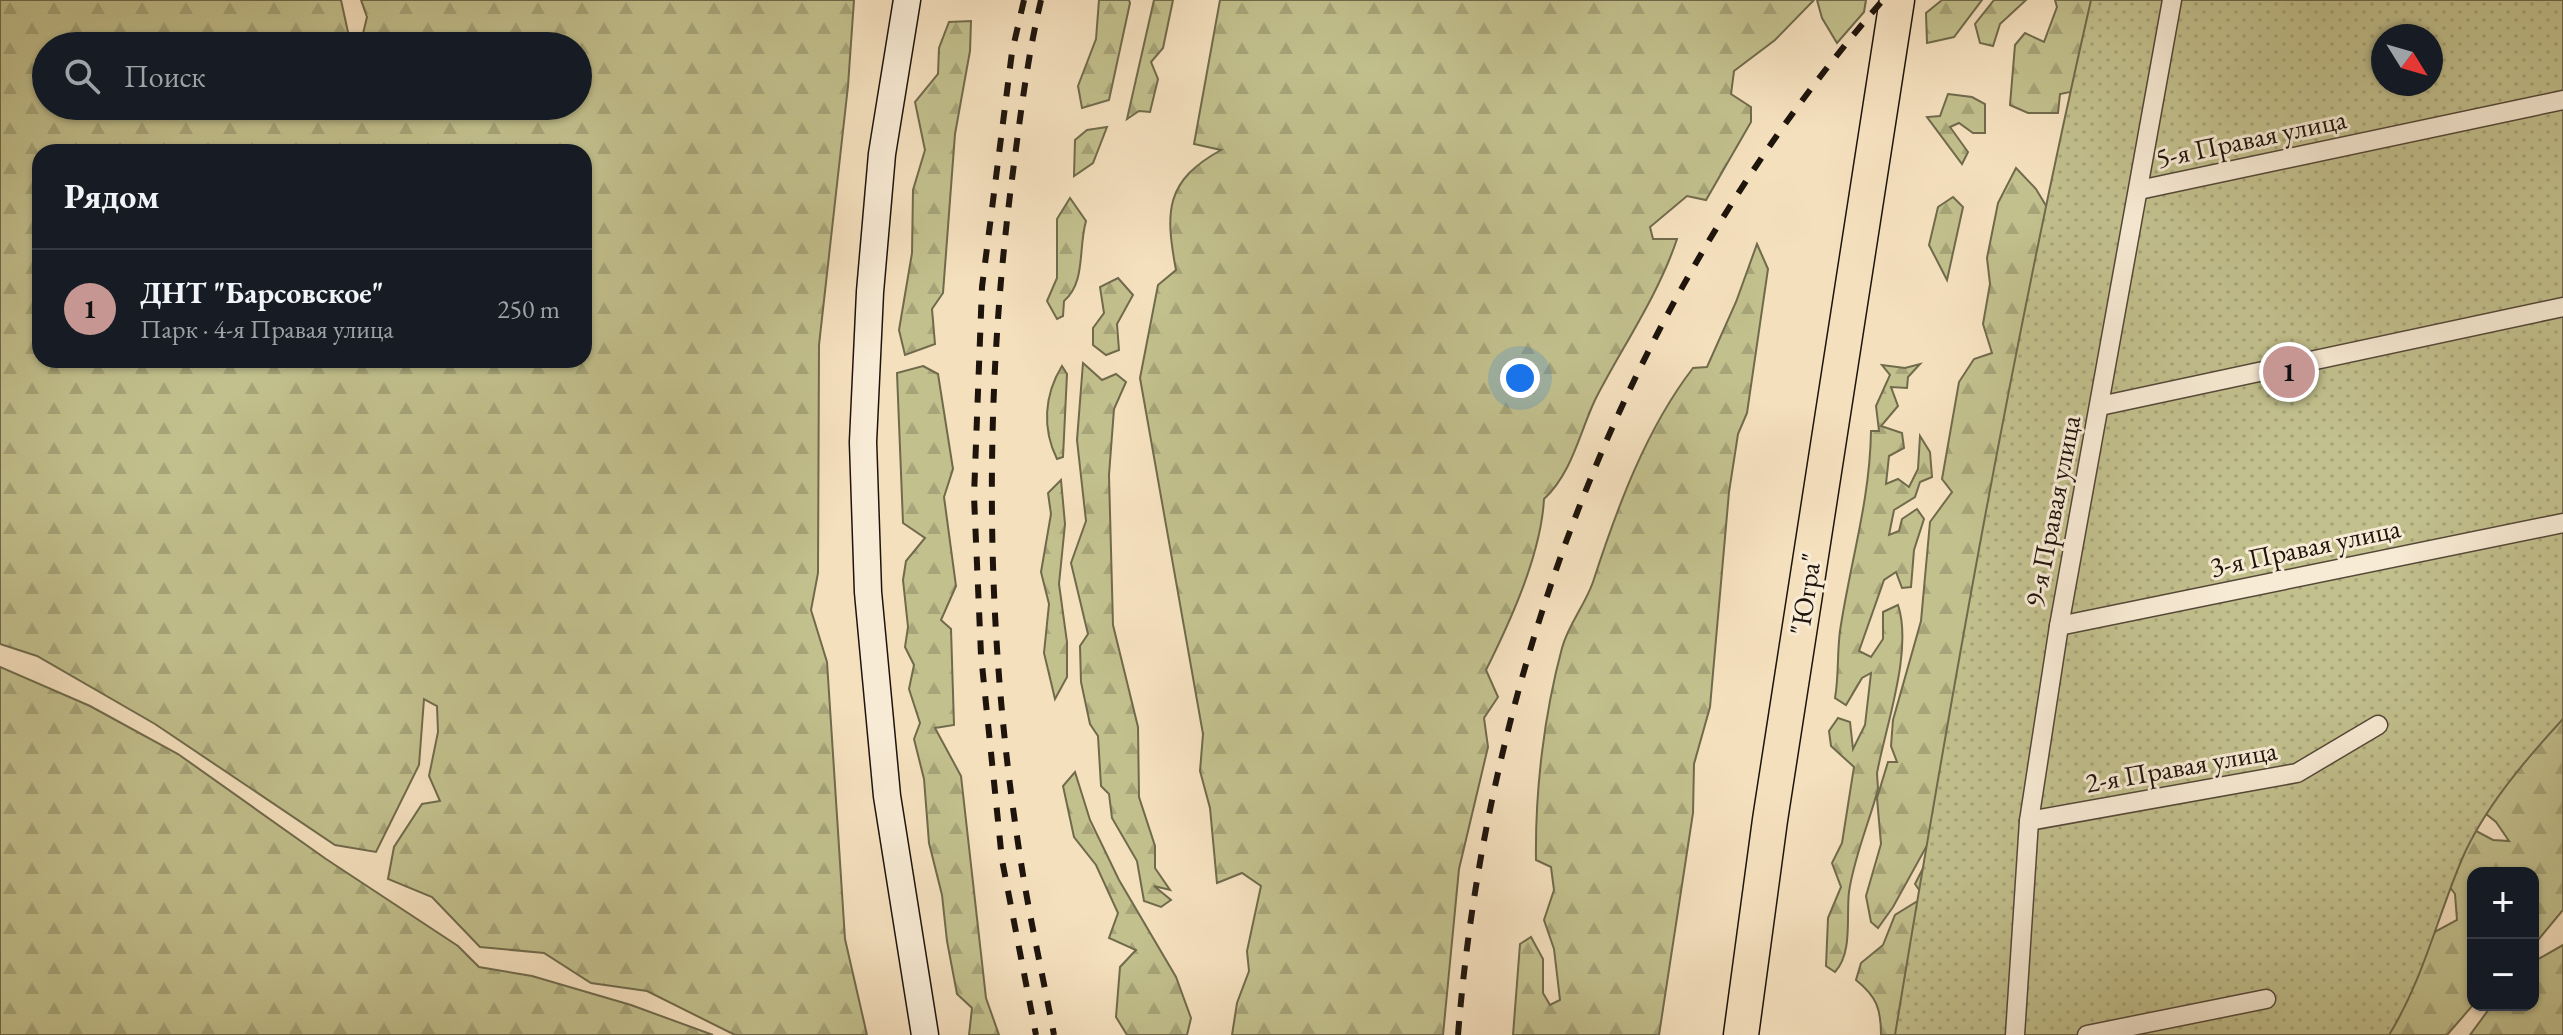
<!DOCTYPE html>
<html lang="ru">
<head>
<meta charset="utf-8">
<style>
	:root { --surface:#171b24; --page:#242831; --text:#f1f3f6; --muted:#9ea1a6; --line:#363941; --accent:#c59692 }
	body { margin:0; font-family:"EB Garamond",serif; background:var(--page); color:var(--text) }
	.controls { position:absolute; right:24px; bottom:24px; display:grid; overflow:hidden; border-radius:16px; box-shadow:0 2px 6px #0004 }
	.controls button { width:72px; height:72px; display:grid; place-items:center; padding:0; border:0; border-bottom:2px solid var(--line); background:var(--surface); color:var(--text); font:40px sans-serif }
	.compass { position:absolute; left:2371px; top:24px; width:72px; height:72px; border-radius:50%; background:var(--surface); box-shadow:0 2px 6px #0004; rotate:127deg }
	.you { position:absolute; left:1520px; top:378px; width:28px; height:28px; margin:-20px; border:6px solid #fff; border-radius:50%; background:#1a73e8; box-shadow:0 0 0 12px #1a73e833 }
	.badge { display:grid; place-items:center; width:52px; height:52px; border-radius:50%; background:var(--accent); color:#111; font-size:26px; font-weight:700 }
	.pin { position:absolute; translate:-50% -50%; border:4px solid #fff; box-shadow:0 2px 8px #0006 }
	.list { margin:0; padding:0; list-style:none }
	h2 { display:flex; justify-content:space-between; align-items:center; height:104px; margin:0; padding:0 32px; font-size:34px }
	h2 small { font-size:26px; font-weight:400; color:var(--muted) }
	.list li { display:grid; grid-template-columns:52px 1fr auto; gap:24px; align-items:center; box-sizing:border-box; height:120px; padding:0 32px; border-top:2px solid var(--line) }
	.list b { display:block; font-size:30px; white-space:nowrap }
	.list p { margin:0; font-size:26px; white-space:nowrap; color:var(--muted) }
	.list em { font-size:26px; font-style:normal; color:var(--muted) }
	.icon { flex:none; width:44px; height:44px; fill:none; stroke:currentColor; stroke-width:2; stroke-linecap:round; stroke-linejoin:round }
	.map { position:relative; flex:none; width:2563px; height:1035px; overflow:hidden }
	.search { position:absolute; background:var(--surface); box-shadow:0 2px 6px #0004; left:32px; top:32px; width:560px; height:88px; display:flex; align-items:center; gap:20px; box-sizing:border-box; padding:0 28px; border-radius:44px; color:var(--muted); font-size:30px }
	.panel { position:absolute; background:var(--surface); box-shadow:0 2px 6px #0004; left:32px; top:144px; width:560px; height:224px; border-radius:24px }
	.map>svg:first-child { display:block }
	.grass { fill:#c2c08d; stroke:#706a4c; stroke-width:2 }
	.forest { fill:url(#forest-firs); stroke:#706a4c; stroke-width:2; fill-rule:evenodd }
	.garden { fill:url(#garden-dots); stroke:#706a4c; stroke-width:2; fill-rule:evenodd }
	.lines { fill:none; stroke-linecap:round; stroke-linejoin:round }
	.street-casing { stroke:#544738; stroke-width:21 }
	.secondary-casing { stroke:#1e140c; stroke-width:29 }
	.highway-casing { stroke:#1e140c; stroke-width:37 }
	.street { stroke:#f8ebd5; stroke-width:18 }
	.secondary { stroke:#f8ebd5; stroke-width:26 }
	.highway { stroke:#f5e0be; stroke-width:34 }
	.rail { stroke:#1e140c; stroke-width:6; stroke-dasharray:14 14; stroke-linecap:butt }
	.labels { text-anchor:middle; dominant-baseline:central; stroke-width:6; stroke-linejoin:round; paint-order:stroke }
	.street-label { font-size:28px; fill:#1e140c; stroke:#f8ebd5 }
</style>
</head>
<body>
<div class="map">
<svg width="2563" height="1035" viewBox="0 0 2563 1035">
	<defs>
		<pattern id="forest-firs" width="22" height="20" patternUnits="userSpaceOnUse" patternTransform="scale(2)"><rect width="22" height="20" fill="#c2c08d"/><path d="M5 1l3.5 6h-7zM16 11l3.5 6h-7z" fill="#a6a478"/></pattern>
		<pattern id="garden-dots" width="8" height="8" patternUnits="userSpaceOnUse" patternTransform="scale(2)"><rect width="8" height="8" fill="#c2c08d"/><path d="M2 2h.1M6 6h.1" fill="none" stroke="#a6a478" stroke-width="1.8" stroke-linecap="round"/></pattern>
	</defs>
	<rect width="100%" height="100%" fill="#f5e0be"/>
	<filter id="stains"><feTurbulence type="fractalNoise" baseFrequency=".0025" numOctaves="4"/><feColorMatrix values="0 0 0 0 .2 0 0 0 0 .09 0 0 0 0 .02 0 0 0 .5 -.17"/></filter>
	<radialGradient id="worn" r=".72"><stop offset=".6" stop-color="#630" stop-opacity="0"/><stop offset="1" stop-color="#630" stop-opacity=".3"/></radialGradient>
	<polygon class="grass" points="1817,0 1866,0 1864,12 1837,43 1822,18"/>
	<g class="forest">
		<path d="M0,0H341L351,46H46V106H578V46H360L367,17L361,0H854L848,86L819,345L818,573L811,610L827,662L845,939L867,1035H735L647,991L591,983L544,953L480,947L432,897L388,879L394,847L422,804L440,801L429,776L438,732L437,706L424,699L419,765L376,852L335,845L155,724L37,656L0,644ZM40,152H584V360H40Z"/>
		<polygon points="1099,0 1129,0 1130,3 1109,100 1082,108 1078,86 1096,39"/>
		<polygon points="1154,0 1173,0 1163,48 1151,62 1158,79 1150,112 1139,111 1127,119"/>
		<path d="M1220,0H1814L1775,40L1734,71L1731,94L1751,107V122L1706,200L1687,196L1650,227L1653,239H1677C1658,296 1622,347 1595,400C1579,434 1572,473 1544,499C1541,554 1511,620 1486,670L1498,697L1484,718L1488,747L1459,869L1443,1035H1232L1237,1003L1249,971L1247,951L1261,886L1242,873L1217,883L1210,808L1200,771L1203,734L1140,378L1158,285L1176,270C1165,211 1165,181 1221,150L1194,144Z"/>
		<polygon points="1942,0 1982,0 1954,37 1927,43 1926,13"/>
		<polygon points="1994,0 2026,0 2000,24 1993,46 1980,43 1975,24"/>
		<polygon points="2055,0 2098,0 2075,91 2060,94 2058,113 2028,113 2010,105 2015,45 2025,33 2044,42 2057,7"/>
		<polygon points="971,21 970,51 955,134 943,293 932,309 935,344 905,355 899,330 912,253 913,190 925,150 915,102 938,74 939,48 949,22"/>
		<polygon points="1948,94 1972,97 1985,104 1985,133 1973,133 1959,123 1950,127 1968,152 1962,164 1927,117 1940,116"/>
		<polygon points="1107,127 1093,163 1074,176 1075,140 1087,130"/>
		<polygon points="2016,168 2036,189 2051,214 1930,840 1893,907 1878,928 1871,922 1866,896 1881,844 1877,798 1888,762 1897,762 1891,746 1893,720 1921,621 1930,522 1952,492 1942,479 1959,382 1974,359 1992,353 1983,324 1990,284 1987,258 1998,203"/>
		<polygon points="1953,197 1963,207 1947,280 1929,245 1938,207"/>
		<path d="M1070,198L1086,221C1078,249 1086,282 1064,301L1063,316L1057,319L1047,301L1057,278V219Z"/>
		<path d="M1757,244L1768,269L1747,413L1738,434L1729,492L1710,707L1694,764L1693,813L1659,1035H1513L1520,944L1531,937L1543,959V993L1550,1005L1560,1000L1554,949L1544,920L1554,890L1551,867L1536,860C1535,791 1544,715 1562,648C1568,625 1585,605 1593,582C1617,508 1646,429 1693,368L1707,367L1736,302Z"/>
		<polygon points="1118,278 1133,295 1117,324 1119,350 1106,355 1093,345 1093,328 1104,313 1100,287"/>
		<polygon points="1083,363 1102,380 1116,374 1126,382 1114,409 1109,475 1113,625 1138,727 1139,797 1155,846 1155,868 1170,890 1154,886 1171,900 1161,907 1144,901 1137,861 1112,818 1109,794 1101,786 1098,736 1090,724 1081,682 1080,646 1088,634 1071,563 1086,521 1077,440"/>
		<path d="M1920,364L1908,377L1907,388L1891,387L1898,406L1881,426L1902,433L1904,448L1889,456L1886,484L1898,479L1909,487L1918,469L1920,436L1930,452L1932,477L1920,482L1915,497L1894,510L1889,535L1899,531L1902,519L1917,509L1924,519L1914,550L1911,587L1902,588L1896,572L1884,580L1859,651L1871,657L1883,639V612L1898,605C1913,650 1886,725 1877,773L1878,789C1869,823 1854,857 1849,892C1846,916 1853,953 1835,972L1826,966L1828,918L1841,887L1832,863L1842,843L1854,767L1831,746L1829,731L1838,718L1850,722L1853,749L1865,725L1871,673L1862,678L1846,705L1835,698C1839,675 1837,653 1840,631C1850,563 1870,501 1871,431H1879L1876,406L1890,375L1882,365L1905,368Z"/>
		<polygon points="923,366 938,374 953,469 944,497 956,586 941,620 951,629 954,725 935,728 961,776 986,998 999,1035 969,1035 972,1008 957,994 947,941 942,895 929,843 924,779 914,739 920,723 909,689 914,665 905,647 908,627 903,580 906,561 925,538 903,523 897,373"/>
		<path d="M1062,366L1067,374L1063,457L1057,459C1042,429 1044,395 1062,366Z"/>
		<polygon points="1061,480 1065,524 1059,584 1067,642 1067,677 1055,699 1044,653 1049,604 1041,572 1051,514 1048,493"/>
		<polygon points="0,667 90,706 178,754 326,859 458,946 479,967 532,976 631,1005 713,1035 0,1035"/>
		<polygon points="2563,715 2563,910 2533,946 2533,873 2473,873 2473,1005 2447,1035 2337,1035 2427,936 2457,920 2455,894 2438,871 2465,825 2493,840 2509,841 2496,822 2476,806"/>
		<polygon points="1075,772 1090,820 1119,880 1176,977 1191,1018 1187,1035 1127,1035 1116,1017 1120,967 1136,950 1109,938 1118,913 1096,865 1074,837 1063,786"/>
		<path d="M1938,839L1951,1035H1881C1881,1009 1877,997 1856,980L1861,963L1883,945L1895,915L1924,897L1915,884Z"/>
		<polygon points="2563,945 2563,1035 2470,1035 2492,1005 2533,1005 2533,962"/>
	</g>
	<path class="garden" d="M2091,0H2563V719C2526,759 2484,808 2462,859C2437,918 2423,980 2389,1035H1895C1952,689 2013,342 2091,0ZM2383,36H2431V84H2383Z"/>
	<g class="lines">
		<defs>
			<g id="street">
				<polyline points="2139,190 2563,100"/>
				<polyline points="2100,406 2563,307"/>
				<polyline points="2059,626 2563,523"/>
				<polyline points="2029,821 2297,773 2378,725"/>
				<polyline points="2015,1035 2029,821 2059,626 2172,0"/>
				<polyline points="2087,1035 2266,999"/>
			</g>
			<polyline id="secondary" points="907,0 882,154 870,292 863,442 868,592 887,796 925,1035"/>
			<polyline id="highway" points="1741,1035 1770,820 1897,0"/>
		</defs>
		<use href="#street" class="street-casing"/>
		<use href="#secondary" class="secondary-casing"/>
		<use href="#highway" class="highway-casing"/>
		<use href="#street" class="street"/>
		<use href="#secondary" class="secondary"/>
		<use href="#highway" class="highway"/>
		<g class="rail">
			<polyline points="1024,0 1012,52 982,287 974,496 981,655 1002,860 1036,1035"/>
			<path d="M1041,0C1027,59 1020,119 1012,179C983,403 985,633 1020,856C1029,916 1043,976 1054,1035"/>
			<path d="M1458,1035C1488,659 1635,284 1883,0"/>
		</g>
	</g>
	<g class="labels">
		<g class="street-label">
			<text transform="translate(2251 138) rotate(-12)">5-я Правая улица</text>
			<text transform="translate(2052 511) rotate(-79)">9-я Правая улица</text>
			<text transform="translate(2305 547) rotate(-12)">3-я Правая улица</text>
			<text transform="translate(1805 594) rotate(-81)">"Югра"</text>
			<text transform="translate(2181 766) rotate(-10)">2-я Правая улица</text>
		</g>
	</g>
	<rect width="100%" height="100%" filter="url(#stains)"/>
	<rect width="100%" height="100%" fill="url(#worn)"/>
</svg>
<div class="controls">
<button>+</button>
<button>−</button>
</div>
<svg class="compass" viewBox="-18 -18 36 36"><path d="M0-13l5 13h-10z" fill="#e53935"/><path d="M0 13l5-13h-10z" fill="#9ea1a6"/></svg>
<div class="you"></div>
<div class="pin badge" style="left:2289px;top:372px">1</div>
<div class="search"><svg class="icon" aria-label="search" viewBox="0 0 24 24"><circle cx="10" cy="10" r="6"/><path d="M15 15l6 6"/></svg>Поиск</div>
<section class="panel">
<h2>Рядом<small></small></h2>
<ul class="list">
<li><span class="badge">1</span><div><b>ДНТ &quot;Барсовское&quot;</b><p>Парк · 4-я Правая улица</p></div><em>250 m</em></li>
</ul>
</section>
</div>
</body>
</html>
